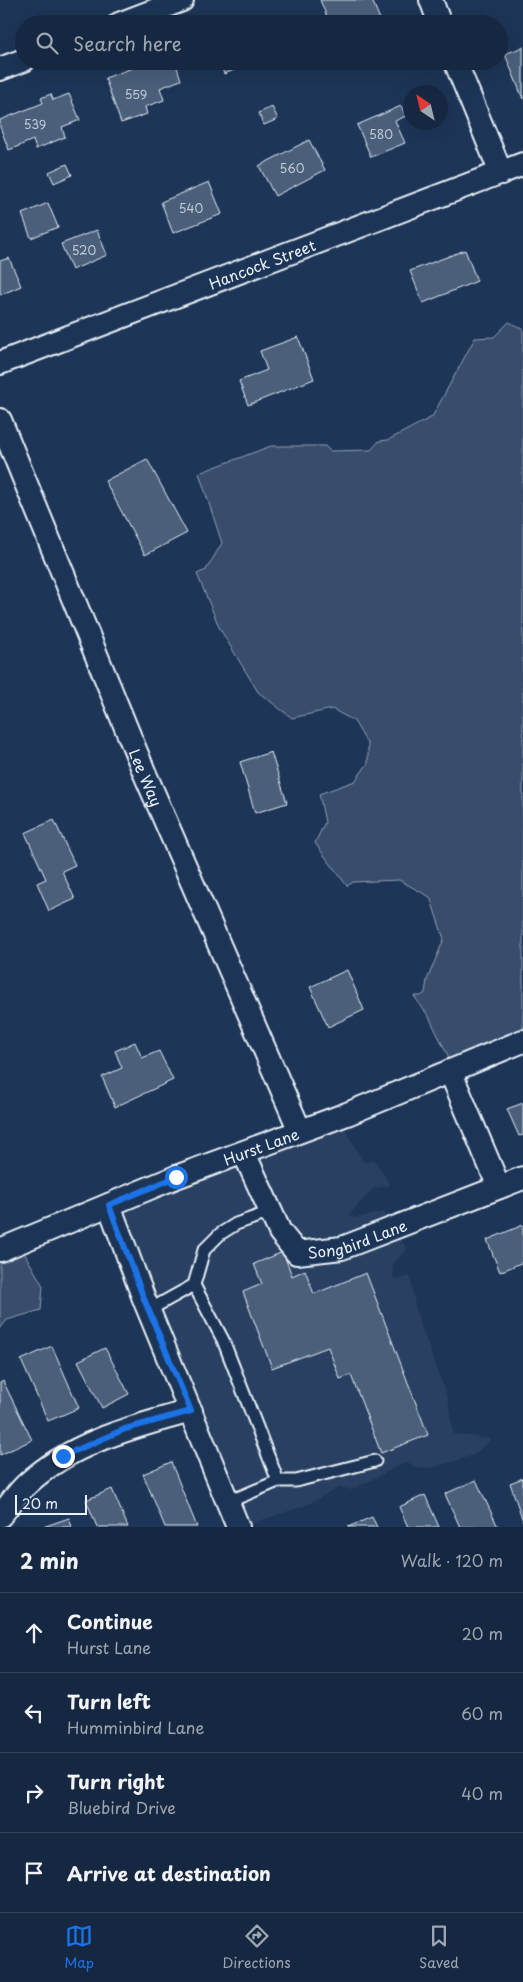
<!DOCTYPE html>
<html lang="en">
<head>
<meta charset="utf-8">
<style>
	:root { --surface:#162841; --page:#1f3048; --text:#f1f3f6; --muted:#9ea6b1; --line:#35445a; --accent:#1a73e8 }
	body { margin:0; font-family:"Playpen Sans",sans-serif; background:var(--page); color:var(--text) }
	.compass { position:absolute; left:403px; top:85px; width:45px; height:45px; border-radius:50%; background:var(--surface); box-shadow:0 5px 20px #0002; rotate:325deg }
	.scale { position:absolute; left:15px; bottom:12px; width:72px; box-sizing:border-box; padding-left:5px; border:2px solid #e8f1f8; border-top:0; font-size:14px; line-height:18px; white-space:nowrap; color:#e8f1f8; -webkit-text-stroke:4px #1d3557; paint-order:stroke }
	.stop { position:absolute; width:15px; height:15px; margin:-11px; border:4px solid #1a73e8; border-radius:50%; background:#fff }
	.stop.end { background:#1a73e8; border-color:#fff; box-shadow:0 1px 5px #0008 }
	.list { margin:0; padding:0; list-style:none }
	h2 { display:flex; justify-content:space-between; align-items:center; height:65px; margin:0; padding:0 20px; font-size:21px }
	h2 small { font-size:16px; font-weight:400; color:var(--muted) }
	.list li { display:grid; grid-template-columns:32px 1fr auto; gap:15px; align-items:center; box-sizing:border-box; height:80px; padding:0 20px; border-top:1px solid var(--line) }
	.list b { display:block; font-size:19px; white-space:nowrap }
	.list p { margin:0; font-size:16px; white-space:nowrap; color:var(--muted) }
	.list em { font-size:16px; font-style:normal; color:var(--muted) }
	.icon { flex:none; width:28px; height:28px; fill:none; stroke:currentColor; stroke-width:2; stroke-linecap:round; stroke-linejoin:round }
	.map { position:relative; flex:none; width:523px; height:1527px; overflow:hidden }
	.search { position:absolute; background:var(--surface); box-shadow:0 5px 20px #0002; left:15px; right:15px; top:15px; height:55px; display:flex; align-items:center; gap:12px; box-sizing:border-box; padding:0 18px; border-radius:28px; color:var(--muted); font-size:19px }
	.sheet { height:385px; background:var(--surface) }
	nav { display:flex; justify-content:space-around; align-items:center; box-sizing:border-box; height:70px; border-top:1px solid var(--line); background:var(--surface); font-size:14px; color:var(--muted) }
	nav a { display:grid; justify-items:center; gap:2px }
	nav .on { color:var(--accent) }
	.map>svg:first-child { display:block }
	.built { fill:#2a4162 }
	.green { fill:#374d6c; stroke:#909fb2 }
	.building { fill:#495e7a; stroke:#e8f1f8 }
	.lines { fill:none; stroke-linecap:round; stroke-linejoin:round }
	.service-casing { stroke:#e8f1f8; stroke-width:15 }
	.minor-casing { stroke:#e8f1f8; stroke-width:26 }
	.service { stroke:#1d3557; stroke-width:11 }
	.minor { stroke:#1d3557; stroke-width:22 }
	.route { stroke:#1a73e8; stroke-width:6 }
	.labels { text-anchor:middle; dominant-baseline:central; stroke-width:4; stroke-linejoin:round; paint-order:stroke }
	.number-label { font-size:12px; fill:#c0ccd8 }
	.street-label { font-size:15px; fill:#e8f1f8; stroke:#1d3557 }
</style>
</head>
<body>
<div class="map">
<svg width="523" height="1527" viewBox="0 0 523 1527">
	<rect width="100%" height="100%" fill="#1d3557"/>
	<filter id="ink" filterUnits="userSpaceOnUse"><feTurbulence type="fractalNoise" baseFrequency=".02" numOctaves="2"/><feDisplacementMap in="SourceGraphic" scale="10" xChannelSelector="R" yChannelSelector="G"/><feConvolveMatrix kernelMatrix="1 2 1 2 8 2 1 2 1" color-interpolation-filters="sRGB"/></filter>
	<g filter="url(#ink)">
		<polygon class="built" points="338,1116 364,1163 375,1160 390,1185 373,1189 349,1215 355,1218 384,1212 407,1249 393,1264 393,1278 399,1279 409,1276 411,1281 416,1312 448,1399 453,1434 490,1439 489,1441 474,1455 432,1468 415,1467 407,1462 351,1490 341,1487 304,1506 241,1527 118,1198"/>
		<g class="green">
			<polygon points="509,322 523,329 523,1037 453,1066 429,1017 414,996 421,996 425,993 427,980 444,939 430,897 399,880 353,882 347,886 315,843 325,822 319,794 355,781 368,763 368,745 354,721 332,709 292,718 258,692 220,629 197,574 206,570 222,543 199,473 271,446 325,446 330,451 371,450 379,441 388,440 432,417 475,338 494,337"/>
			<polygon points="18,1242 43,1286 41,1310 7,1320 0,1329 0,1247"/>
		</g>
		<g class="building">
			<polygon points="320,0 372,0 382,24 361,24 359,19 347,24 330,24"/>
			<polygon points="523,47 523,99 505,54"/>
			<polygon points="152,61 175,61 181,80 160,88 164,100 145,107 147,114 121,123 105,78"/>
			<polygon points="219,61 257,61 224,74"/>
			<polygon points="51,94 53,100 69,94 80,120 62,127 65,137 36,149 33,140 9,150 0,127 0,120 43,103 41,98"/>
			<polygon points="401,106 406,116 395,121 405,143 371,157 357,125"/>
			<polygon points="272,107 278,119 264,125 258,113"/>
			<polygon points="309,140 325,170 275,196 259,166"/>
			<polygon points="67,164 72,175 54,183 49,172"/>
			<polygon points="209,182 222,214 173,233 161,202"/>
			<polygon points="48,203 58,227 31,238 22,214"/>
			<polygon points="97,230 107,255 72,270 61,244"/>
			<polygon points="465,250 477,281 423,303 410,271"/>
			<polygon points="9,258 21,286 0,295 0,261"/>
			<polygon points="298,337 314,379 248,405 239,381 267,370 260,351"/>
			<polygon points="147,459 187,533 145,555 105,481"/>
			<polygon points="271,752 287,803 255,813 240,762"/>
			<polygon points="54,820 75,865 62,871 75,899 49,911 37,883 46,879 25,833"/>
			<polygon points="347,970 364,1010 328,1027 310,987"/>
			<polygon points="135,1042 142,1058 159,1051 173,1080 115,1107 102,1077 122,1068 115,1051"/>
			<polygon points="523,1103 523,1135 519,1136 507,1109"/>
			<polygon points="523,1225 523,1262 500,1272 487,1240"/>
			<polygon points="283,1252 292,1276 305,1270 314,1294 366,1273 428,1435 381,1453 351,1375 340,1379 328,1347 272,1368 243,1292 262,1284 254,1264"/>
			<polygon points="52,1346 79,1408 48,1421 21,1360"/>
			<polygon points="105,1348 129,1394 102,1408 78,1361"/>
			<polygon points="3,1381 32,1440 0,1455 0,1383"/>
			<polygon points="171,1462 197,1527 165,1527 143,1474"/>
			<polygon points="523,1478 523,1521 510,1483"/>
			<polygon points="476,1480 498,1527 460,1527 445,1494"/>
			<polygon points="112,1489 128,1527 97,1527 86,1500"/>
			<polygon points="425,1495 439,1527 408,1527 399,1507"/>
			<polygon points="372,1517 377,1527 348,1527"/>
			<polygon points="69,1518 72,1527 43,1527"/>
		</g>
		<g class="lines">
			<defs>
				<g id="service">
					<polyline points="194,1285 223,1340 278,1481 228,1502"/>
					<polyline points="149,1310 194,1285 204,1250 220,1234 236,1224 270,1212"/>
					<polyline points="278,1481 296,1481 375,1461"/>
				</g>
				<g id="minor">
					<polyline points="431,0 440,24"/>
					<polyline points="119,24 182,0"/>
					<polyline points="455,61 501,173"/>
					<polyline points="0,69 24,60"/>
					<path id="s1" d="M0,363L523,164"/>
					<path id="s2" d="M0,420L145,774L300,1131"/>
					<polyline points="450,1071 499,1187"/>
					<path id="s3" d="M244,1153L280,1232L297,1253L342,1248L523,1178"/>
					<polyline points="109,1205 144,1299 238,1527"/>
					<path id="s4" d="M0,1250L176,1177L347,1114L523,1041"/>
					<path d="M0,1516C9,1506 17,1493 27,1484C72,1442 133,1427 191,1411"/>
				</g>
			</defs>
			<use href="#service" class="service-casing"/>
			<use href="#minor" class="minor-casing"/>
			<use href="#service" class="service"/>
			<use href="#minor" class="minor"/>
		</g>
	</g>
	<g class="lines" filter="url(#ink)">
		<polyline class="route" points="63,1456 125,1429 191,1411 144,1299 109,1205 176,1177"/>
	</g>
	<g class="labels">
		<g class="number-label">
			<text x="136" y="94">559</text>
			<text x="35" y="124">539</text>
			<text x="381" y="134">580</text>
			<text x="292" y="168">560</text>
			<text x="191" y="208">540</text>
			<text x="84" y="250">520</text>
		</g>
		<g class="street-label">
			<text stroke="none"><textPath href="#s1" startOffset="280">Hancock Street</textPath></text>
			<text stroke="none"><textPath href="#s2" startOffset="386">Lee Way</textPath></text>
			<text stroke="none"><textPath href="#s4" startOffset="281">Hurst Lane</textPath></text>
			<text stroke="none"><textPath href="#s3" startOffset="176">Songbird Lane</textPath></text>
		</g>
	</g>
</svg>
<svg class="compass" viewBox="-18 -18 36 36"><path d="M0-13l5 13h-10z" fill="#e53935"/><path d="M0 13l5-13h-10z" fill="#9ea6b1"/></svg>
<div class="scale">20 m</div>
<div class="stop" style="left:176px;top:1177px"></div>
<div class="stop end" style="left:63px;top:1456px"></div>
<div class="search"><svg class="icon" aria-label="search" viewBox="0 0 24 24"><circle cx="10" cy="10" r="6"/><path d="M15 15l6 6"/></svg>Search here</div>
</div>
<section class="sheet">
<h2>2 min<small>Walk · 120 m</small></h2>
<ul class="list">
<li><svg class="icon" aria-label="ahead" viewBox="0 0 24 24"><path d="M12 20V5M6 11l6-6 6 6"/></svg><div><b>Continue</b><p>Hurst Lane</p></div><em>20 m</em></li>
<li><svg class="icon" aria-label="left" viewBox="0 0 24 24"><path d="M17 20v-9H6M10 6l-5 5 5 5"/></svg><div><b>Turn left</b><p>Humminbird Lane</p></div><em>60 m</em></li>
<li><svg class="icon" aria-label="right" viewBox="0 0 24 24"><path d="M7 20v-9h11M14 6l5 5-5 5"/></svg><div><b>Turn right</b><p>Bluebird Drive</p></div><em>40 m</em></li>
<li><svg class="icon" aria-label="arrive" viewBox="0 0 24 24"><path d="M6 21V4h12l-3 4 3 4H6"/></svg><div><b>Arrive at destination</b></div></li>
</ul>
</section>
<nav>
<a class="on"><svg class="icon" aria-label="map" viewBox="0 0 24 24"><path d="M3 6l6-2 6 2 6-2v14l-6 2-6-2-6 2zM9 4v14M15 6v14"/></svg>Map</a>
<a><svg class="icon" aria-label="directions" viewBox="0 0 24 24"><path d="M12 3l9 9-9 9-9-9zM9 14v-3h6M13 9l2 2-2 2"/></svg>Directions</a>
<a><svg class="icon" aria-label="saved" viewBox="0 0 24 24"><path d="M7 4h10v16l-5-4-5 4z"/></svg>Saved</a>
</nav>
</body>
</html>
